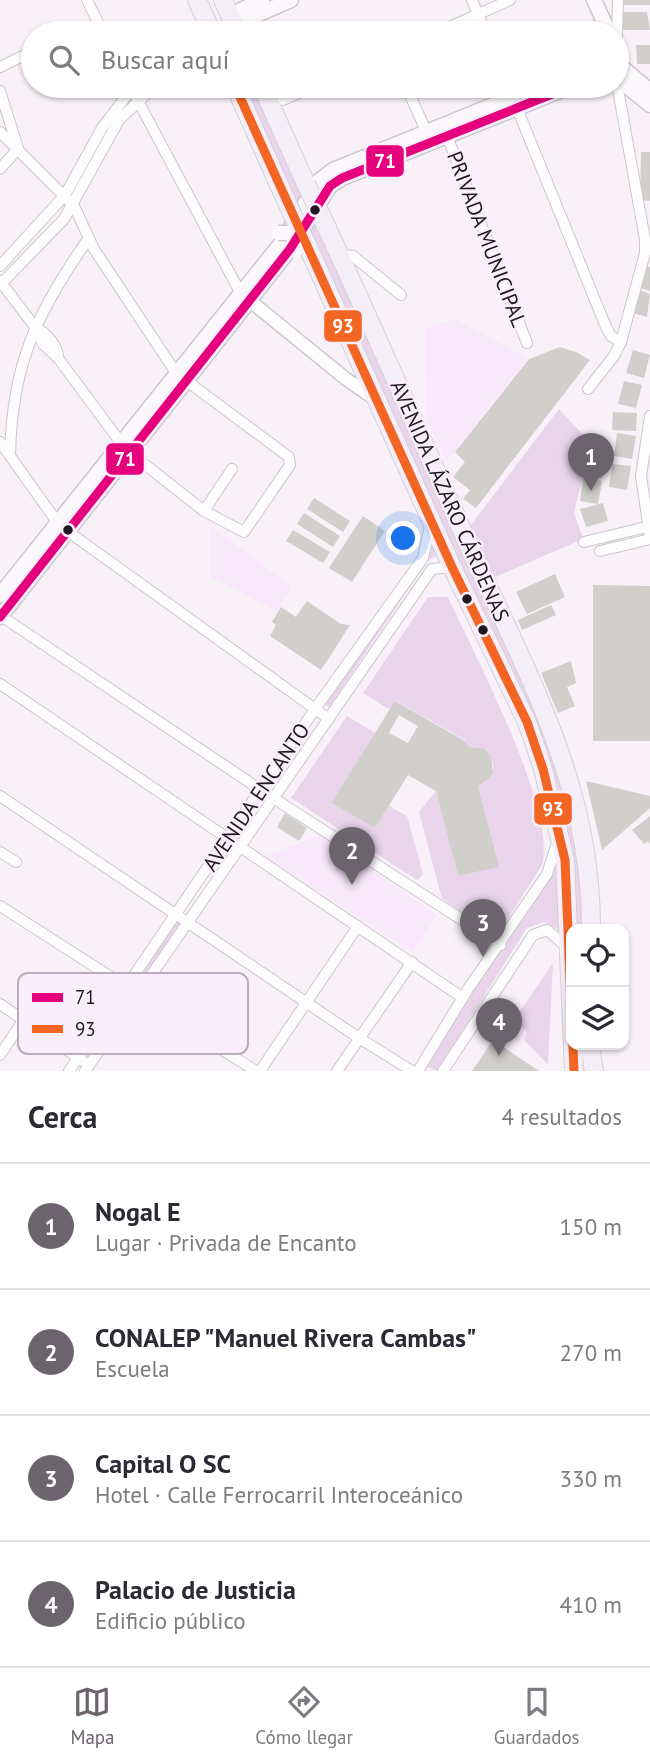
<!DOCTYPE html>
<html lang="es">
<head>
<meta charset="utf-8">
<style>
	:root { --surface:#fff; --page:#f2f2f3; --text:#2b2b33; --muted:#7c7c81; --line:#e1e1e2; --accent:#6b646c }
	body { margin:0; font-family:"PT Sans",sans-serif; background:var(--page); color:var(--text) }
	.controls { position:absolute; right:21px; bottom:21px; display:grid; overflow:hidden; border-radius:14px; box-shadow:0 2px 5px #0004 }
	.controls button { width:63px; height:63px; display:grid; place-items:center; padding:0; border:0; border-bottom:2px solid var(--line); background:var(--surface); color:var(--text); font:35px sans-serif }
	.you { position:absolute; left:404px; top:539px; width:24px; height:24px; margin:-18px; border:5px solid #fff; border-radius:50%; background:#1a73e8; box-shadow:0 0 0 10px #1a73e833 }
	.badge { display:grid; place-items:center; width:46px; height:46px; border-radius:50%; background:var(--accent); color:#fff; font-size:23px; font-weight:700 }
	.pin { position:absolute; translate:-50% -58px; filter:drop-shadow(0 2px 4px #0008) }
	.pin::after { content:''; position:absolute; top:37px; width:24px; height:21px; background:inherit; clip-path:polygon(0 0,100% 0,50% 100%) }
	.list { margin:0; padding:0; list-style:none }
	h2 { display:flex; justify-content:space-between; align-items:center; height:91px; margin:0; padding:0 28px; font-size:30px }
	h2 small { font-size:23px; font-weight:400; color:var(--muted) }
	.list li { display:grid; grid-template-columns:46px 1fr auto; gap:21px; align-items:center; box-sizing:border-box; height:126px; padding:0 28px; border-top:2px solid var(--line) }
	.list b { display:block; font-size:26px; white-space:nowrap }
	.list p { margin:0; font-size:23px; white-space:nowrap; color:var(--muted) }
	.list em { font-size:23px; font-style:normal; color:var(--muted) }
	.icon { flex:none; width:38px; height:38px; fill:none; stroke:currentColor; stroke-width:2; stroke-linecap:round; stroke-linejoin:round }
	.map { position:relative; flex:none; width:650px; height:1071px; overflow:hidden }
	.search { position:absolute; background:var(--surface); box-shadow:0 2px 5px #0004; left:21px; right:21px; top:21px; height:77px; display:flex; align-items:center; gap:18px; box-sizing:border-box; padding:0 24px; border-radius:38px; color:var(--muted); font-size:26px }
	.sheet { height:595px; background:var(--surface) }
	nav { display:flex; justify-content:space-around; align-items:center; box-sizing:border-box; height:98px; border-top:2px solid var(--line); background:var(--surface); font-size:19px; color:var(--muted) }
	nav a { display:grid; justify-items:center; gap:4px }
	nav .on { color:var(--accent) }
	.map>svg:first-child { display:block }
	.built { fill:#f9e8fb }
	.green { fill:#e9d4ec }
	.building { fill:#d0cfcb; fill-rule:evenodd }
	.lines { fill:none; stroke-linecap:round; stroke-linejoin:round }
	.minor-casing { stroke:#ccc5cd; stroke-width:12 }
	.tertiary-casing { stroke:#ccc5cd; stroke-width:15 }
	.secondary-casing { stroke:#ccc5cd; stroke-width:17 }
	.trunk-casing { stroke:#d4d0d4; stroke-width:20 }
	.minor { stroke:#fefdfe; stroke-width:10 }
	.tertiary { stroke:#fefdfe; stroke-width:12 }
	.secondary { stroke:#fbf8fb; stroke-width:14 }
	.trunk { stroke:#f4eef6; stroke-width:18 }
	.secondary-bridge-casing { stroke:#ccc5cd; stroke-width:17; stroke-linecap:butt }
	.trunk-bridge-casing { stroke:#d4d0d4; stroke-width:20; stroke-linecap:butt }
	.secondary-bridge { stroke:#fbf8fb; stroke-width:14 }
	.trunk-bridge { stroke:#f4eef6; stroke-width:18 }
	.bus-1-casing { stroke:#faeefc; stroke-width:14 }
	.bus-2-casing { stroke:#faeefc; stroke-width:14 }
	.bus-1 { stroke:#e5007d; stroke-width:9 }
	.bus-2 { stroke:#f26522; stroke-width:9 }
	.bus-dot { fill:#1f1820; stroke:#faeefc; stroke-width:2.5 }
	.labels { text-anchor:middle; dominant-baseline:central; stroke-width:5; stroke-linejoin:round; paint-order:stroke }
	.street-label { font-size:21px; fill:#1f1820; stroke:#faeefc }
	.key { fill:#faeefc; stroke:#b8aeba; stroke-width:2 }
	.key-label { font-size:19px; fill:#1f1820 }
	.line-badge { stroke:#faeefc; stroke-width:2.5 }
	.badge-label { font-size:19px; text-anchor:middle; font-weight:bold; fill:#fff }
</style>
</head>
<body>
<div class="map">
<svg width="650" height="1071" viewBox="0 0 650 1071">
	<rect width="100%" height="100%" fill="#f8f2f8"/>
	<g class="built">
		<polygon points="455,319 528,358 446,462 426,419 427,328"/>
		<polygon points="209,525 292,587 276,611 210,576"/>
		<polygon points="320,835 437,915 413,953 266,856"/>
	</g>
	<g class="green">
		<polygon points="243,86 253,86 548,741 576,834 584,929 577,929 574,878 556,791"/>
		<polygon points="559,409 591,443 574,513 583,539 493,578 470,526"/>
		<polygon points="430,533 440,554 428,560 329,707 320,701 420,553"/>
		<path d="M428,597H448C474,655 557,808 542,865L497,936L442,899L419,812L436,791L458,876L498,867L478,786C504,775 494,745 467,746L465,740L396,701L390,710L363,693Z"/>
		<polygon points="347,716 375,733 331,803 375,828 389,806 407,816 423,874 417,880 291,798"/>
		<polygon points="555,860 563,889 561,930 543,922 527,928 437,1071 426,1066 469,991 518,925"/>
		<polygon points="175,915 184,921 87,1056 78,1050"/>
		<polygon points="553,963 548,1065 524,1040 527,1032 514,1020"/>
	</g>
	<g class="building">
		<rect x="624" y="0" width="26" height="5"/>
		<polygon points="623,12 647,12 650,30 623,30"/>
		<polygon points="636,45 650,45 650,64 637,64"/>
		<polygon points="641,152 650,152 650,201 640,200"/>
		<polygon points="643,265 650,267 650,291 636,287"/>
		<polygon points="636,289 650,294 647,317 629,312"/>
		<polygon points="560,347 576,352 590,360 476,508 463,499 470,490 453,477 465,462 455,452 529,359"/>
		<polygon points="633,350 650,355 644,378 626,373"/>
		<polygon points="624,381 642,385 636,408 618,404"/>
		<polygon points="613,412 637,413 636,431 612,430"/>
		<polygon points="617,433 636,436 632,459 614,456"/>
		<polygon points="587,452 605,455 602,479 583,476"/>
		<polygon points="612,464 631,466 627,490 609,487"/>
		<polygon points="583,478 602,481 598,504 580,501"/>
		<polygon points="314,498 350,521 343,532 307,509"/>
		<polygon points="603,503 608,521 586,527 580,509"/>
		<polygon points="304,513 340,536 333,547 297,524"/>
		<polygon points="363,516 385,531 352,582 329,568"/>
		<polygon points="293,530 330,552 323,563 286,541"/>
		<polygon points="555,574 565,597 527,614 516,592"/>
		<polygon points="593,585 650,586 650,741 593,741"/>
		<polygon points="307,601 341,624 350,625 321,670 270,636 276,625 272,622 281,607 296,617"/>
		<polygon points="551,605 556,615 522,630 518,620"/>
		<polygon points="571,661 576,683 567,687 575,706 558,713 541,673"/>
		<path d="M395,701L465,741L467,746L485,749L491,757L493,773L489,779L478,786L499,867L458,876L436,791L408,775L375,828L331,803ZM399,715L418,726L408,743L389,733Z"/>
		<polygon points="586,781 650,796 650,808 602,850"/>
		<polygon points="285,813 307,828 299,841 277,827"/>
		<polygon points="650,816 650,844 648,841 644,844 632,830"/>
		<polygon points="493,1040 539,1071 472,1071"/>
	</g>
	<g class="lines">
		<defs>
			<g id="minor">
				<polyline points="87,0 103,33"/>
				<polyline points="472,0 486,33"/>
				<polyline points="436,33 510,0"/>
				<polyline points="617,38 618,0"/>
				<polyline points="0,67 33,51"/>
				<polyline points="130,86 241,294"/>
				<polyline points="406,86 427,133"/>
				<polyline points="508,86 606,327 611,336 621,342"/>
				<polyline points="0,91 18,148"/>
				<polyline points="283,100 315,86"/>
				<polyline points="0,132 74,206 94,249 176,373 289,457 290,465 244,532 204,511 129,452"/>
				<polyline points="447,136 527,343"/>
				<polyline points="0,169 18,149"/>
				<polyline points="340,255 353,256 401,295"/>
				<polyline points="0,266 65,195 102,128 134,86"/>
				<polyline points="0,281 35,327 43,344 58,358 121,443"/>
				<polyline points="0,285 64,219 119,120 155,86"/>
				<path d="M35,327C46,333 58,345 58,358"/>
				<polyline points="588,389 614,356 621,342 645,253 645,239 617,84"/>
				<polyline points="650,416 641,476 650,537"/>
				<polyline points="0,442 57,522"/>
				<path d="M10,455C12,363 37,313 88,239"/>
				<polyline points="204,511 232,469"/>
				<polyline points="66,530 329,719"/>
				<polyline points="584,542 650,526"/>
				<polyline points="600,551 650,539"/>
				<polyline points="1,616 261,790 501,945"/>
				<polyline points="0,684 463,998"/>
				<polyline points="0,796 359,1038 412,1071"/>
				<polyline points="0,852 16,862"/>
				<polyline points="0,906 125,986"/>
				<polyline points="136,996 256,1071"/>
				<polyline points="0,1004 83,1061"/>
				<polyline points="0,1055 24,1019"/>
				<polyline points="69,1071 315,709 423,558 430,526"/>
				<polyline points="85,1071 432,569 452,567"/>
				<polyline points="260,1071 358,926"/>
				<polyline points="337,1071 412,962"/>
				<polyline points="418,1071 468,989 547,874 557,843"/>
				<polyline points="443,1071 533,935 547,930 568,948"/>
			</g>
			<polyline id="tertiary" points="249,300 346,379 375,399"/>
			<g id="secondary">
				<polyline points="594,0 609,33"/>
				<polyline points="230,15 262,0"/>
				<polyline points="234,25 291,0"/>
				<polyline points="617,63 650,91"/>
				<polyline points="617,78 650,105"/>
				<polyline points="0,595 282,242 319,181 333,170 540,86"/>
				<polyline points="0,617 290,249 330,186 342,178 572,86"/>
			</g>
			<g id="trunk">
				<polyline points="197,0 212,33"/>
				<polyline points="223,0 238,33"/>
				<polyline points="235,86 288,205"/>
				<polyline points="262,86 306,184"/>
				<path d="M327,228C375,331 420,435 466,539C524,668 592,783 591,929"/>
				<polyline points="308,247 452,567 527,722 543,769 565,860 574,1071"/>
				<polyline points="590,1045 594,1071"/>
			</g>
		</defs>
		<use href="#minor" class="minor-casing"/>
		<use href="#tertiary" class="tertiary-casing"/>
		<use href="#secondary" class="secondary-casing"/>
		<use href="#trunk" class="trunk-casing"/>
		<use href="#minor" class="minor"/>
		<use href="#tertiary" class="tertiary"/>
		<use href="#secondary" class="secondary"/>
		<use href="#trunk" class="trunk"/>
		<defs>
			<polyline id="secondary-bridge" points="278,233 290,233 294,239 295,251"/>
			<g id="trunk-bridge">
				<polyline points="306,184 327,228"/>
				<polyline points="288,205 308,247"/>
			</g>
		</defs>
		<use href="#secondary-bridge" class="secondary-bridge-casing"/>
		<use href="#trunk-bridge" class="trunk-bridge-casing"/>
		<use href="#secondary-bridge" class="secondary-bridge"/>
		<use href="#trunk-bridge" class="trunk-bridge"/>
		<defs>
			<polyline id="bus-1" points="0,617 290,249 330,186 342,178 572,86"/>
			<polyline id="bus-2" points="235,86 452,567 527,722 543,769 565,860 574,1071"/>
		</defs>
		<use href="#bus-1" class="bus-1-casing"/>
		<use href="#bus-2" class="bus-2-casing"/>
		<use href="#bus-1" class="bus-1"/>
		<use href="#bus-2" class="bus-2"/>
	</g>
	<g class="bus-dot">
		<circle cx="315" cy="210" r="6"/>
		<circle cx="68" cy="530" r="6"/>
		<circle cx="467" cy="599" r="6"/>
		<circle cx="483" cy="630" r="6"/>
	</g>
	<g class="labels">
		<g class="street-label">
			<text transform="translate(487 239) rotate(69)">PRIVADA MUNICIPAL</text>
			<text transform="translate(450 501) rotate(66)">AVENIDA LÁZARO CÁRDENAS</text>
			<text transform="translate(256 797) rotate(-56)">AVENIDA ENCANTO</text>
		</g>
	</g>
	<rect x="18" y="973" width="230" height="81" rx="10" class="key"/>
	<rect x="32" y="993" width="31" height="9" fill="#e5007d"/>
	<rect x="32" y="1025" width="31" height="8" fill="#f26522"/>
	<g class="key-label">
		<text x="75" y="1004">71</text>
		<text x="75" y="1036">93</text>
	</g>
	<g class="line-badge">
		<rect x="365" y="144" width="40" height="34" rx="7" fill="#e5007d"/>
		<rect x="323" y="309" width="40" height="34" rx="7" fill="#f26522"/>
		<rect x="105" y="442" width="40" height="34" rx="7" fill="#e5007d"/>
		<rect x="533" y="792" width="40" height="34" rx="7" fill="#f26522"/>
	</g>
	<g class="badge-label">
		<text x="385" y="168">71</text>
		<text x="343" y="333">93</text>
		<text x="125" y="466">71</text>
		<text x="553" y="816">93</text>
	</g>
</svg>
<div class="controls">
<button><svg class="icon" aria-label="locate" viewBox="0 0 24 24"><circle cx="12" cy="12" r="6"/><path d="M12 2v4M12 18v4M2 12h4M18 12h4"/></svg></button>
<button><svg class="icon" aria-label="layers" viewBox="0 0 24 24"><path d="M12 4l9 5-9 5-9-5zM3 14l9 5 9-5"/></svg></button>
</div>
<div class="you"></div>
<div class="pin badge" style="left:591px;top:491px">1</div>
<div class="pin badge" style="left:352px;top:885px">2</div>
<div class="pin badge" style="left:483px;top:957px">3</div>
<div class="pin badge" style="left:499px;top:1056px">4</div>
<div class="search"><svg class="icon" aria-label="search" viewBox="0 0 24 24"><circle cx="10" cy="10" r="6"/><path d="M15 15l6 6"/></svg>Buscar aquí</div>
</div>
<section class="sheet">
<h2>Cerca<small>4 resultados</small></h2>
<ul class="list">
<li><span class="badge">1</span><div><b>Nogal E</b><p>Lugar · Privada de Encanto</p></div><em>150 m</em></li>
<li><span class="badge">2</span><div><b>CONALEP &quot;Manuel Rivera Cambas&quot;</b><p>Escuela</p></div><em>270 m</em></li>
<li><span class="badge">3</span><div><b>Capital O SC</b><p>Hotel · Calle Ferrocarril Interoceánico</p></div><em>330 m</em></li>
<li><span class="badge">4</span><div><b>Palacio de Justicia</b><p>Edificio público</p></div><em>410 m</em></li>
</ul>
</section>
<nav>
<a class="on"><svg class="icon" aria-label="map" viewBox="0 0 24 24"><path d="M3 6l6-2 6 2 6-2v14l-6 2-6-2-6 2zM9 4v14M15 6v14"/></svg>Mapa</a>
<a><svg class="icon" aria-label="directions" viewBox="0 0 24 24"><path d="M12 3l9 9-9 9-9-9zM9 14v-3h6M13 9l2 2-2 2"/></svg>Cómo llegar</a>
<a><svg class="icon" aria-label="saved" viewBox="0 0 24 24"><path d="M7 4h10v16l-5-4-5 4z"/></svg>Guardados</a>
</nav>
</body>
</html>
